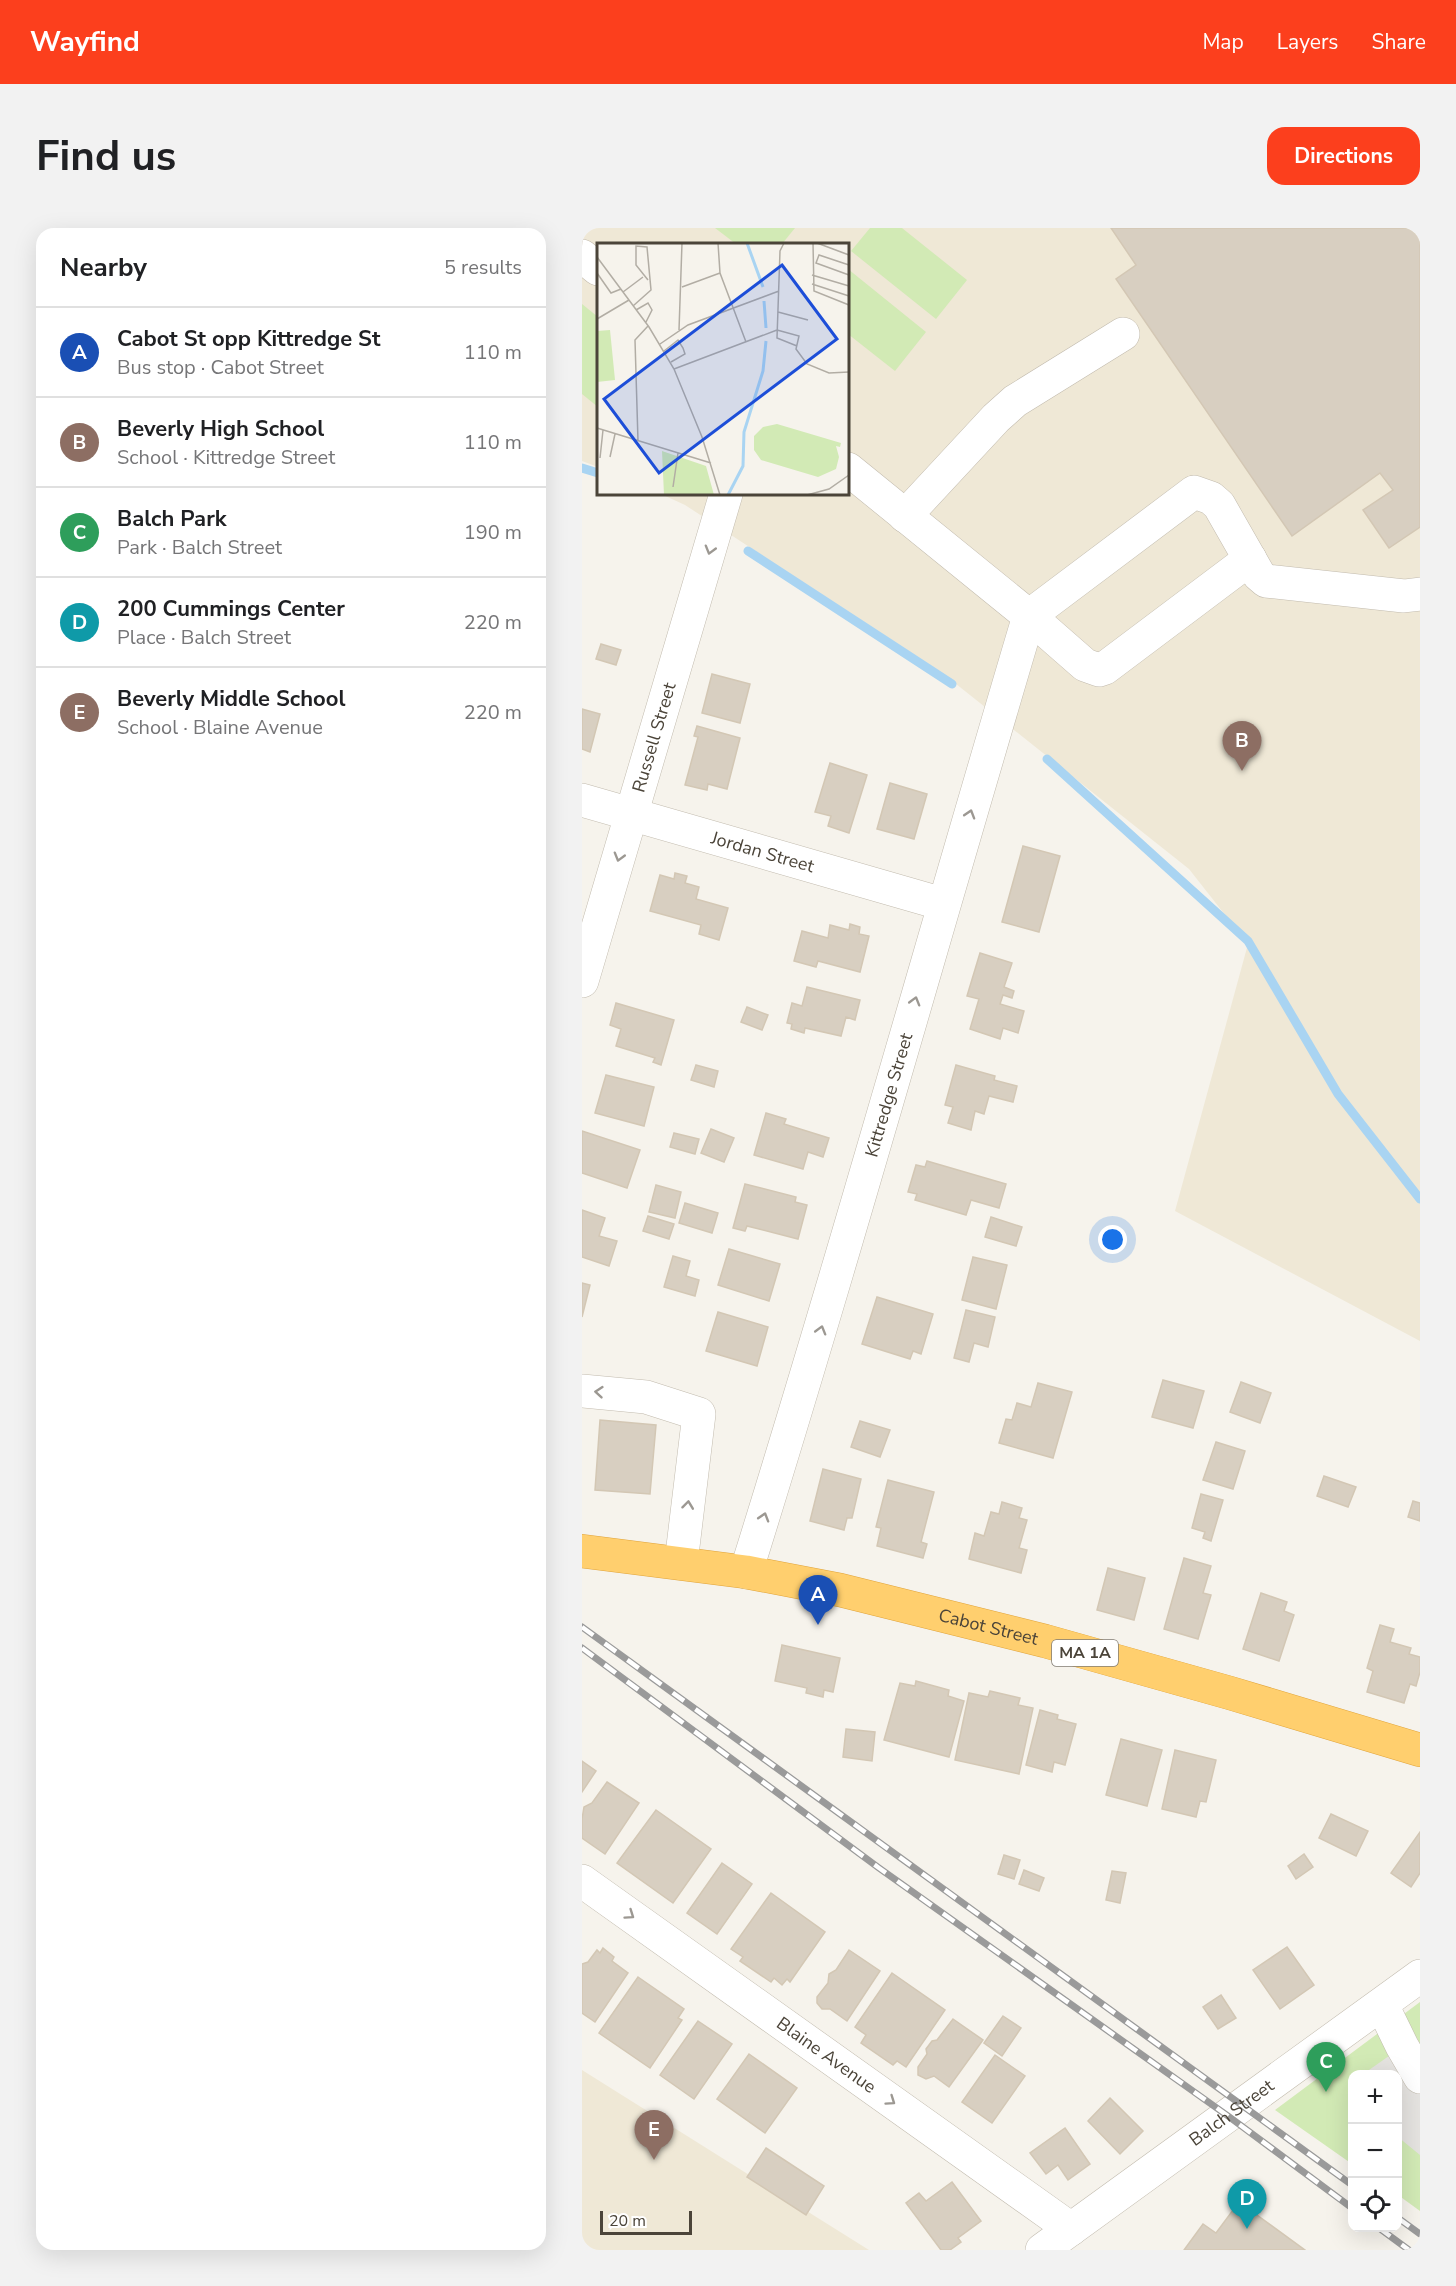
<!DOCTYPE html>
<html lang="en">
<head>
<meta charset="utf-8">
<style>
	:root { --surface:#fff; --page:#f2f2f2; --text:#202124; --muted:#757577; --line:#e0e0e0; --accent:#fc3f1d }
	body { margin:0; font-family:"Nunito Sans",sans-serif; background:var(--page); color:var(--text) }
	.controls { position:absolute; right:18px; bottom:18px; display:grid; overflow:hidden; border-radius:12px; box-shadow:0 6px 24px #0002 }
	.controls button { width:54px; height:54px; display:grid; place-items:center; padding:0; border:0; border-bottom:2px solid var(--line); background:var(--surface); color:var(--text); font:30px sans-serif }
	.scale { position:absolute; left:18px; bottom:15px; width:92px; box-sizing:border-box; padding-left:6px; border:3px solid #4b4439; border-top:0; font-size:16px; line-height:21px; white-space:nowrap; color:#4b4439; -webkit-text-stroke:4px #fff; paint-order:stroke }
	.you { position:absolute; left:531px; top:1012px; width:21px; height:21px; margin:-15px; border:4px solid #fff; border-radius:50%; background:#1a73e8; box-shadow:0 0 0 9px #1a73e833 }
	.badge { display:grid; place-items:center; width:39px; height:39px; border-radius:50%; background:var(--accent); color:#fff; font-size:20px; font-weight:700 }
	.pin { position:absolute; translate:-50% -50px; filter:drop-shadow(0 2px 3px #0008) }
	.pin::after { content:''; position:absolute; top:32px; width:21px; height:18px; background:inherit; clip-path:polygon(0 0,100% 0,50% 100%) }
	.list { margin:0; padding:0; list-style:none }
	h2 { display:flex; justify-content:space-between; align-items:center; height:78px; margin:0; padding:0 24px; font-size:26px }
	h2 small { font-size:20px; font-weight:400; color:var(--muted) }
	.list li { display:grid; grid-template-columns:39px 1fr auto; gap:18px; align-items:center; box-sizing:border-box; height:90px; padding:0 24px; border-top:2px solid var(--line) }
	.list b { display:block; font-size:22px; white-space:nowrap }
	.list p { margin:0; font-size:20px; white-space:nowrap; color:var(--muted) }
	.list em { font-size:20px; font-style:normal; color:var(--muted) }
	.icon { flex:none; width:33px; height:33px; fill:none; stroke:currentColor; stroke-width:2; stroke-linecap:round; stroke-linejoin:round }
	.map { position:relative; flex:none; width:838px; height:2022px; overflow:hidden; border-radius:18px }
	header { display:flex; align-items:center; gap:36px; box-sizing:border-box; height:84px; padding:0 30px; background:var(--accent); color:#fff }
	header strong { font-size:28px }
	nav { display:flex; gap:33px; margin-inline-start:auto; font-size:21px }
	.intro { display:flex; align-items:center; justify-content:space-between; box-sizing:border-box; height:144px; padding:0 36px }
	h1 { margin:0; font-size:42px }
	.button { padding:15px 27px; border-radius:18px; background:var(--accent); color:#fff; font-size:21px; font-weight:700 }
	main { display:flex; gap:36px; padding:0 36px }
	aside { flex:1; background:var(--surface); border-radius:18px; box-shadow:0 6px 24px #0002 }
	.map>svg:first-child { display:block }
	.education { fill:#efe8d6 }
	.green { fill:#d2eab5 }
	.parking { fill:#e5e3e0 }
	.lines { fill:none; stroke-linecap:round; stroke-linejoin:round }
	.stream { stroke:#a9d4f2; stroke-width:9 }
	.building { fill:#d8cfc1; stroke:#d3c7b4; stroke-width:1.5 }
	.minor-casing { stroke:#c2bbae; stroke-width:34 }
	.highway-casing { stroke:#e0a43c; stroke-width:34 }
	.minor { stroke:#fff; stroke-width:33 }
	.highway { stroke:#ffcf6e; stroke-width:33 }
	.rail-casing { stroke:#9a9a9a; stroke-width:7 }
	.rail { stroke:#fff; stroke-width:4.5; stroke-dasharray:14; stroke-linecap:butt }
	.oneway { stroke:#9c9892 }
	.labels { text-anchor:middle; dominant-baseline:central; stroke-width:4.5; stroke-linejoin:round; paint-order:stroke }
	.shield { fill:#fff; stroke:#817c74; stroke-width:1.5 }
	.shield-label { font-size:16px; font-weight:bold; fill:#4b4439 }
	.street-label { font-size:18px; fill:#4b4439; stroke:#fff }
	.inset-river { fill:none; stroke:#a9d4f2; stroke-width:3 }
	.inset-road { fill:none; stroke:#b2ada4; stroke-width:1.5 }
	.view { fill:#1d4ed8; fill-opacity:0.15; stroke:#1d4ed8; stroke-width:3 }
	.inset-edge { fill:none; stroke:#4b4439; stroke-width:3 }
</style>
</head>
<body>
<header>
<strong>Wayfind</strong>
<nav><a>Map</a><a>Layers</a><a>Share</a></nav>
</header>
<div class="intro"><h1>Find us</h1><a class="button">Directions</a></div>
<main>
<aside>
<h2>Nearby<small>5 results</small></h2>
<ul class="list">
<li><span class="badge" style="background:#1a4fb4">A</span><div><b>Cabot St opp Kittredge St</b><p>Bus stop · Cabot Street</p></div><em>110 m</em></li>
<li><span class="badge" style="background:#8d6e63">B</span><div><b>Beverly High School</b><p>School · Kittredge Street</p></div><em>110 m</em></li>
<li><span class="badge" style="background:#2e9e5b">C</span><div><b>Balch Park</b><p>Park · Balch Street</p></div><em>190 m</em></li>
<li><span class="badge" style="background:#0f9aa8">D</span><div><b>200 Cummings Center</b><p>Place · Balch Street</p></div><em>220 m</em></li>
<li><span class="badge" style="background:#8d6e63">E</span><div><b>Beverly Middle School</b><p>School · Blaine Avenue</p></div><em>220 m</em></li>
</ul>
</aside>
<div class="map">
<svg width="838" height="2022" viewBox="0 0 838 2022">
	<rect width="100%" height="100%" fill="#f6f3ec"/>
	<g class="education">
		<polygon points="0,0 838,0 838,1113 593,983 666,716 607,641 359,444 103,277 79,266 266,266 266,16 16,16 16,239 0,233"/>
		<polygon points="0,1842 287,2022 0,2022"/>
	</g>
	<g class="green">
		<polygon points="133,0 213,0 200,16 154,16"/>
		<polygon points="288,0 320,0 385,52 354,91 269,23"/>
		<polygon points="266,41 344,104 313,143 266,106"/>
		<polygon points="0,76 16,89 16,179 0,166"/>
		<polygon points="838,1774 838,1983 816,1967 816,1846 770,1846 770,1936 693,1882"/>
	</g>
	<polygon class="parking" points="834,1809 838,1816 838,1927 816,1909 816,1846 785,1846 787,1842"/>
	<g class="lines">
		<g class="stream">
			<polyline points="0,240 16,245"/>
			<polyline points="166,323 370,456"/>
			<polyline points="465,531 666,713 756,866 838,971"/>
		</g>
	</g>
	<g class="building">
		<polygon points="529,0 838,0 838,299 807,320 781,282 811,262 798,245 710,308 534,51 554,37"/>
		<polygon points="19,416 39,422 34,437 14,431"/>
		<polygon points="130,446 168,456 158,495 120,485"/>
		<polygon points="0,481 18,486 8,524 0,521"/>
		<polygon points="115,498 158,510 145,561 126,556 125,562 103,557 116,509 112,508"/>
		<polygon points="248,535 285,547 267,605 246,598 249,588 233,584"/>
		<polygon points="308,555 345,566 332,611 295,601"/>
		<polygon points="441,618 478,628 457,704 420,694"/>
		<polygon points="93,645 105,648 103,655 117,659 114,671 146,680 137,712 117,706 119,697 68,683 78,647 92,651"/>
		<polygon points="268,696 278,699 277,706 287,708 278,744 236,733 234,739 212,733 220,703 246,710 248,697 267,702"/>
		<polygon points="398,725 430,735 422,759 432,763 430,770 421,767 418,776 442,783 436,805 421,800 418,811 388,801 397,771 385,768"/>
		<polygon points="225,759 278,772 273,792 264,789 259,808 223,800 222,805 209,801 210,796 205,795 210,775 220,778"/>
		<polygon points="34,775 92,792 79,837 71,834 73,830 34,818 39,801 28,797"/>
		<polygon points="165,779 186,787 180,802 159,794"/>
		<polygon points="114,837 136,843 132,859 109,852"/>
		<polygon points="374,837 413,848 412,852 435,858 431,874 407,868 402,886 393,883 389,902 366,895 371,879 363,877"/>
		<polygon points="24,847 72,859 62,898 13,885"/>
		<polygon points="184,885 204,891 202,896 247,910 241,929 226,924 221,941 172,927"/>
		<polygon points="129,901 152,910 142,934 119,925"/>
		<polygon points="0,903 58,922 45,960 0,945"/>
		<polygon points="92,905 117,911 113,926 88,919"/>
		<polygon points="345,933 424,956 417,980 389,972 384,987 333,972 335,966 326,964 334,937 343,939"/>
		<polygon points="163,956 214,969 213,974 225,977 216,1011 165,998 163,1003 151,1000"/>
		<polygon points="74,957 99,964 93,990 67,984"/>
		<polygon points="103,975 136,985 130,1005 97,995"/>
		<polygon points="0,982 23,990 17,1008 35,1013 27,1038 0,1029"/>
		<polygon points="66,988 92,996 87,1011 61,1003"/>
		<polygon points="409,989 440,999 434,1018 403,1009"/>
		<polygon points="147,1021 198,1036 187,1073 136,1057"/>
		<polygon points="91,1028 108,1033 104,1048 117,1052 113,1068 82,1059"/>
		<polygon points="391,1029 425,1037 414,1081 380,1072"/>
		<polygon points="0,1055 8,1057 0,1089"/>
		<polygon points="295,1069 351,1086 339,1126 331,1123 328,1131 280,1116"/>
		<polygon points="384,1082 413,1089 406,1119 392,1115 387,1134 372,1130"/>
		<polygon points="136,1084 186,1099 175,1138 124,1123"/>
		<polygon points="581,1152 622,1163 611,1200 570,1189"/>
		<polygon points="659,1154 689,1165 678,1195 648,1184"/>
		<polygon points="456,1155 490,1164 471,1230 417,1215 424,1191 430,1192 435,1175 449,1179"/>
		<polygon points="18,1192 74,1197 68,1266 13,1262"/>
		<polygon points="278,1193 308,1202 298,1229 269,1219"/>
		<polygon points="634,1214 663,1223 651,1261 621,1252"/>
		<polygon points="241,1241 279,1251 270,1290 265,1290 262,1302 228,1293"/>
		<polygon points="742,1248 774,1259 766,1279 735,1268"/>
		<polygon points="306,1252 352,1264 339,1314 345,1316 341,1330 295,1318 299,1300 294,1299"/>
		<polygon points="619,1266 641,1272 629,1313 621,1310 623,1304 610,1300"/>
		<polygon points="831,1273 838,1275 838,1293 826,1289"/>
		<polygon points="420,1274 440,1280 437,1290 445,1292 437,1320 445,1322 439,1345 387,1331 393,1305 402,1308 409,1284 417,1286"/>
		<polygon points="602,1330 629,1338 621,1365 629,1367 616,1411 582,1401"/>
		<polygon points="526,1340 563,1350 552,1392 515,1382"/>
		<polygon points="679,1365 705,1374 702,1383 712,1387 697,1433 661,1421"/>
		<polygon points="798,1397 812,1401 808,1414 829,1420 827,1426 838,1429 838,1444 834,1458 828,1456 822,1475 785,1464 791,1443 785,1440"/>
		<polygon points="200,1417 258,1430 251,1464 242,1462 241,1469 224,1465 225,1460 193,1453"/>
		<polygon points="334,1453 367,1462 366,1468 382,1473 367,1529 302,1512 318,1455 333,1458"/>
		<polygon points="408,1463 438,1470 436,1477 451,1480 437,1546 373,1532 387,1465 406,1469"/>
		<polygon points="458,1482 476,1487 475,1491 494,1496 483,1537 472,1534 470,1544 444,1537"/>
		<polygon points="264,1501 293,1504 290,1533 261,1529"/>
		<polygon points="539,1511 580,1522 565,1578 524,1567"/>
		<polygon points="593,1522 634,1532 624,1574 618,1573 614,1589 580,1581"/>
		<polygon points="0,1533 14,1543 0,1564"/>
		<polygon points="25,1554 57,1575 23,1626 0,1610 0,1591 2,1579 10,1575"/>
		<polygon points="74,1582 129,1621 91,1675 35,1635"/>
		<polygon points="749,1586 786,1603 774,1628 737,1610"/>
		<polygon points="838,1604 838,1645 829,1659 809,1645"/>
		<polygon points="722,1626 731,1639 714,1651 706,1638"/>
		<polygon points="422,1627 438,1632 432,1651 416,1646"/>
		<polygon points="140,1635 170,1656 135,1706 105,1685"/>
		<polygon points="442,1642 462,1650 457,1663 437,1656"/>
		<polygon points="530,1643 544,1645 538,1675 524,1672"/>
		<polygon points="189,1665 243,1704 208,1754 205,1751 200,1757 192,1750 189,1754 158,1733 161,1729 149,1721"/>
		<polygon points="705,1719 732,1757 698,1781 671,1742"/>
		<polygon points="21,1720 32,1729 30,1733 46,1745 13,1794 0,1785 0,1736 6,1734 15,1722 18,1725"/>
		<polygon points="267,1722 298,1743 265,1793 248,1781 240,1781 235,1775 235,1769 246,1755 247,1746 254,1742"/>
		<polygon points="310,1745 363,1782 324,1839 315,1833 311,1837 279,1815 284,1807 273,1799"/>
		<polygon points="56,1749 102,1781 96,1790 100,1792 68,1840 17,1805"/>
		<polygon points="639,1767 654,1790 636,1801 621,1779"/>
		<polygon points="421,1788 439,1800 420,1828 402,1815"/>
		<polygon points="371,1791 401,1812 367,1859 352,1848 344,1851 336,1847 336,1839 345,1826 344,1821 350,1813 355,1812"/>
		<polygon points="116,1793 150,1816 112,1871 78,1847"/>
		<polygon points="167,1826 215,1860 183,1905 135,1871"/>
		<polygon points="413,1827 443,1848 410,1895 380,1874"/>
		<polygon points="528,1870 561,1903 538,1926 506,1893"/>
		<polygon points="483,1900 508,1936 486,1952 476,1937 464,1946 448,1925"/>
		<polygon points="184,1920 242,1958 224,1987 165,1949"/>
		<polygon points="370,1954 399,1993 376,2010 379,2014 368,2022 359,2022 324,1975 337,1965 344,1973"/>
		<polygon points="657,1974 723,2022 602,2022 621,1996 634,2005"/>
	</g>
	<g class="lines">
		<defs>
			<g id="minor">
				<polyline points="0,28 16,41"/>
				<polyline points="266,241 447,388 503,437 517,442 523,440 668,331"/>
				<polyline points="323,288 414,190 433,173 541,106"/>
				<polyline points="447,388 612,264 629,270 637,277 677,347 684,353 822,368 838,366"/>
				<path id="s1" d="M0,572L361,676"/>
				<path id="s2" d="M0,753L144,266"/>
				<polyline points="0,1163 64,1169 117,1186 99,1335"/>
				<path id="s3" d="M164,1344C263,1027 352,707 447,388"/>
				<path id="s4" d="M0,1653L489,2001"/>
				<polyline points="800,1777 820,1818 838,1849"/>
				<path id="s5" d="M460,2022L838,1748"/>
			</g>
			<g id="highway">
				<path id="s6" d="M0,1323L164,1344L258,1362L463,1413L648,1465L838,1522"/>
			</g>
		</defs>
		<use href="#minor" class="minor-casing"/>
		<use href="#highway" class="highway-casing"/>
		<use href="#minor" class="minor"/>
		<use href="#highway" class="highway"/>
		<defs>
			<g id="rail">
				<polyline points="0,1399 770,1957"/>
				<polyline points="0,1420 297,1640 646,1888 770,1980"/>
				<polyline points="816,1990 838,2006"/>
				<polyline points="797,2000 827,2022"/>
			</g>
		</defs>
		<use href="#rail" class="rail-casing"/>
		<use href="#rail" class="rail"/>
	</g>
	<defs><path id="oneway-chevron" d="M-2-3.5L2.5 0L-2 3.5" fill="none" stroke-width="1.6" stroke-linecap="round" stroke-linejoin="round" transform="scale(1.5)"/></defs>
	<g class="oneway">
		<use href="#oneway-chevron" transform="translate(128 322) rotate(106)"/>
		<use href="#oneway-chevron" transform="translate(388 586) rotate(-73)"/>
		<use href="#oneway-chevron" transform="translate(37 629) rotate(106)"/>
		<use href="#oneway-chevron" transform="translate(333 773) rotate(-74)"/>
		<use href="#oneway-chevron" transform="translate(239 1102) rotate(-74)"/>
		<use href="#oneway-chevron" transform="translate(17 1164) rotate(-175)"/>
		<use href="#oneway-chevron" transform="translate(106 1277) rotate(-83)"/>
		<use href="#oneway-chevron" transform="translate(182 1289) rotate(-73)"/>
		<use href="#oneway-chevron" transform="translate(48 1687) rotate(35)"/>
		<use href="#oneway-chevron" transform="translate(309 1873) rotate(35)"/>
	</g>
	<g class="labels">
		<rect class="shield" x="470" y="1412" width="66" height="26" rx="4.5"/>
		<g class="shield-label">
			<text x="503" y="1425">MA 1A</text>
		</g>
		<g class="street-label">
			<text stroke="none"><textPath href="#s2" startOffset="254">Russell Street</textPath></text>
			<text stroke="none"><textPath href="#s1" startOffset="188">Jordan Street</textPath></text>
			<text stroke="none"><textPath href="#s3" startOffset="498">Kittredge Street</textPath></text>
			<text stroke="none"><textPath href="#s6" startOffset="414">Cabot Street</textPath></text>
			<text stroke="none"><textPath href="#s4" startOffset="300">Blaine Avenue</textPath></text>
			<text stroke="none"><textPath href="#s5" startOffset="234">Balch Street</textPath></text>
		</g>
	</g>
	<g transform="translate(15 15)">
		<rect width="252" height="252" fill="#f6f3ec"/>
		<path d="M13,87L18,137L0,139V88ZM180,181L244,200L243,204L239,203L242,214L239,226L221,234L164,217L157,207V193L166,184ZM65,208L109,223L117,252H67Z" fill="#d2eab5"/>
		<path class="inset-river" d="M150,0L166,44M167,58L169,85M131,252L146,223L147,189L166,128L169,98"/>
		<path class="inset-road" d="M121,0L123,30L149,99M187,0L183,8L180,95L200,103M216,0L217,48L252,62M220,0L252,12M0,14L52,84L77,126L105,194L123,252M252,22L222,12L219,20L252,32M0,30L14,50L24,46M215,32L252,43M215,41L252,53M85,44L123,30M26,49L46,34M36,63L54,47L50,4L39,3V22L51,37M39,67L51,60L55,67L49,79M181,69L211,77M0,76L32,57M82,87L85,0M180,87L202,93L199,106L210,121L232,130L252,129M63,101L91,82L182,48M67,108L81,97L86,105L88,111L74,119M77,126L180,87M0,185L114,220M41,198L38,97L51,83M13,214L18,191M3,215L6,187M76,244L81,210M210,252L232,246L252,232"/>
		<path class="view" d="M185,22L240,96L62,230L7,156Z"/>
		<rect width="252" height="252" class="inset-edge"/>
	</g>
</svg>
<div class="controls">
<button>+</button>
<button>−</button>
<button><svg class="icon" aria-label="locate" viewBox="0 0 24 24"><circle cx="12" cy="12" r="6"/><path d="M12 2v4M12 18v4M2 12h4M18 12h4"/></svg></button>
</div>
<div class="scale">20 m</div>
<div class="you"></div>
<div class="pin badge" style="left:236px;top:1397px;background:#1a4fb4">A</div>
<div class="pin badge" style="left:660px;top:543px;background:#8d6e63">B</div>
<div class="pin badge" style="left:744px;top:1864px;background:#2e9e5b">C</div>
<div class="pin badge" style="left:665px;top:2001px;background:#0f9aa8">D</div>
<div class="pin badge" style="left:72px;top:1932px;background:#8d6e63">E</div>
</div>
</main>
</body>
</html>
